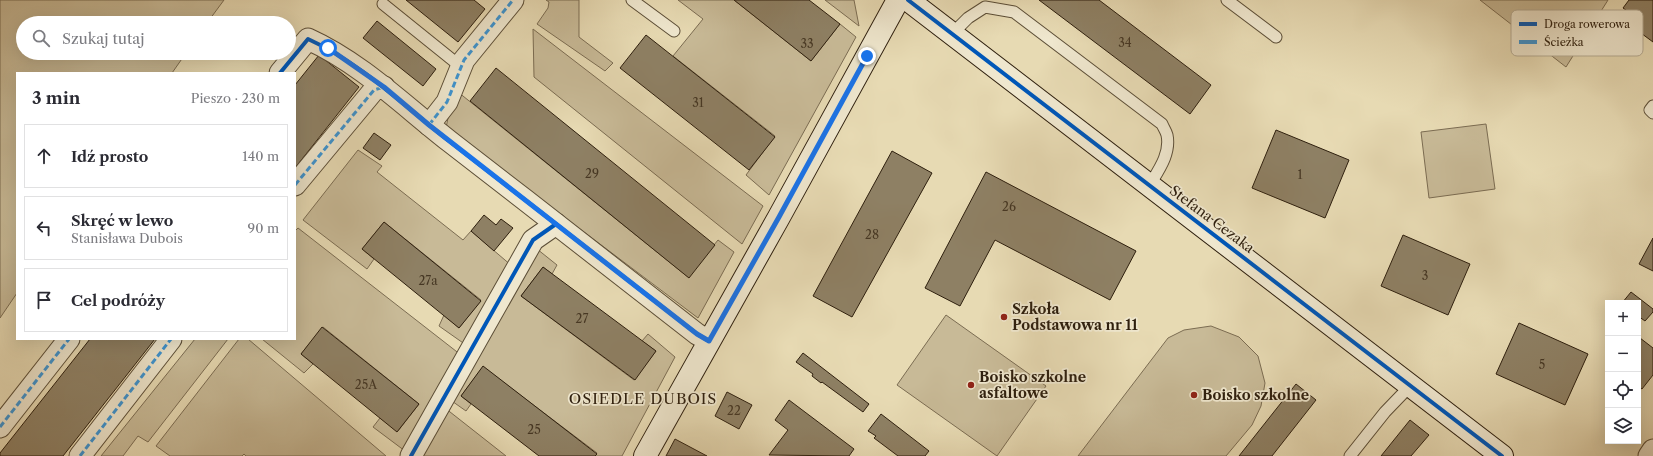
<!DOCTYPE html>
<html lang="pl">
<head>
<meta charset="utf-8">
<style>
	:root { --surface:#fff; --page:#f2f2f3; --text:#2b2b33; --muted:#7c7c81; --line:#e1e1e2 }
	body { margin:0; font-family:"Libre Caslon Text",serif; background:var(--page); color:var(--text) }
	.controls { position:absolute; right:12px; bottom:12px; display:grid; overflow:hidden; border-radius:0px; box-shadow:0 4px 16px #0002 }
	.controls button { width:36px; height:36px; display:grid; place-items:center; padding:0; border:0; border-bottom:1px solid var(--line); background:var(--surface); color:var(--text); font:20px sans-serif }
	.stop { position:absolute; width:12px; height:12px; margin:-9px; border:3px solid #1a73e8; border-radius:50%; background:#fff }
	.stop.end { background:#1a73e8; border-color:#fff; box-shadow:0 1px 4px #0008 }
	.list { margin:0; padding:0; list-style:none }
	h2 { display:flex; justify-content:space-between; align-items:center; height:52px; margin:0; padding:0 16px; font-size:17px }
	h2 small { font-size:13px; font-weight:400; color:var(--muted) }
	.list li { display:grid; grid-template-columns:26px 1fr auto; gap:12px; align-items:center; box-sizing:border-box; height:64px; margin:0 8px 8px; padding:0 8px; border:1px solid var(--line); border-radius:0px }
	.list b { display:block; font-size:15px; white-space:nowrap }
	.list p { margin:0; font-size:13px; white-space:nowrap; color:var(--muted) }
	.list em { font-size:13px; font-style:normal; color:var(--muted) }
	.icon { flex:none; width:22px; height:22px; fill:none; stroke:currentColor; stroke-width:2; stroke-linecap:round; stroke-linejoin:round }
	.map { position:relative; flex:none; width:1653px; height:456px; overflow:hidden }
	.search { position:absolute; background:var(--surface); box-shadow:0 4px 16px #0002; left:16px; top:16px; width:280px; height:44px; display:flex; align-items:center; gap:10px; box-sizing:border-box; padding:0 14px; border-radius:22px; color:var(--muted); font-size:15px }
	.panel { position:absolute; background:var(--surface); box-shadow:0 4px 16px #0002; left:16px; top:72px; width:280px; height:268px; border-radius:0px }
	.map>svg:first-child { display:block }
	.green { fill:#c8ba97; stroke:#7b6c52 }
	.building { fill:#8e8064; stroke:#2e1f0e }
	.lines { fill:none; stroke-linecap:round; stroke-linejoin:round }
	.lane-casing { stroke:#5c4e37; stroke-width:13 }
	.street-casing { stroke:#5c4e37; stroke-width:23 }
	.secondary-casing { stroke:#2e1f0e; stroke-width:24 }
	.lane { stroke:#efe7ce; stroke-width:11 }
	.street { stroke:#efe7ce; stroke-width:21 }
	.secondary { stroke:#efe7ce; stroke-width:22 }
	.quiet { stroke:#3c94d2; stroke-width:3; stroke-dasharray:6 3; stroke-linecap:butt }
	.cycleway-casing { stroke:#efe7ce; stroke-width:6 }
	.cycleway { stroke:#0057b8; stroke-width:4 }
	.route { stroke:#1a73e8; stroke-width:5 }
	.poi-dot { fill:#8f2418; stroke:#efe7ce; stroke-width:1.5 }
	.labels { text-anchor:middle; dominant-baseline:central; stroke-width:3.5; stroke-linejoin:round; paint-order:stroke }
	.number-label { font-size:12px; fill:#463724 }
	.street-label { font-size:14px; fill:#2e1f0e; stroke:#efe7ce }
	.poi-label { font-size:14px; font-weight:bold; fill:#2e1f0e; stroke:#efe7ce; text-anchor:start }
	.neighbourhood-label { font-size:15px; letter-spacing:1px; fill:#2e1f0e; stroke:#efe7ce }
	.key { fill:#efe7ce; stroke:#b5ab94; stroke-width:1 }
	.key-label { font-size:11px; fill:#2e1f0e }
</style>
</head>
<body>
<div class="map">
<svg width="1653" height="456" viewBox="0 0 1653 456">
	<rect width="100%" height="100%" fill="#e7dab3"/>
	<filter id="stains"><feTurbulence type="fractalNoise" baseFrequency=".005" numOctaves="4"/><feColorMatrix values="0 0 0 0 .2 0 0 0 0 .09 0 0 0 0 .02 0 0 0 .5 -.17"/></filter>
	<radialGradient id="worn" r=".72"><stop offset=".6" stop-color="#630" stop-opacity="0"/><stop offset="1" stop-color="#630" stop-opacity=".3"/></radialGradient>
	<g class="green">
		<polygon points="0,0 224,0 207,23 23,23 23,53 186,53 172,73 17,73 17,293 0,318"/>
		<polygon points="546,0 579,0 579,37 613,63 605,71 537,24 548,8 549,2"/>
		<polygon points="678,0 734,0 811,61 840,24 856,37 769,195 746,175 775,136 673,56 703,19"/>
		<polygon points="825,0 854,0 859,26"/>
		<polygon points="1480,0 1608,0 1566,67"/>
		<polygon points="533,29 763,206 742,244 534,77"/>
		<polygon points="458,92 688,277 718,240 734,252 698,318 446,128 451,103"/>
		<polygon points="1486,124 1495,189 1429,198 1421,132"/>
		<polygon points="358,150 382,166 377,172 463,240 471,231 512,266 466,345 439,326 444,315 459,328 481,300 384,222 362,249 374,259 367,269 303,220"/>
		<polygon points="298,228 461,355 405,451 373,427 380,418 398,431 419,404 323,327 301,354 313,364 304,373 262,339 295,339 295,231"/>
		<polygon points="537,249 557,265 552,274 543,267 521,296 634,380 656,351 642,341 648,334 675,357 622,456 595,456 597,453 483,367 461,396 471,404 466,411 449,399"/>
		<polygon points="946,315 1046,386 997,456 897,385"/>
		<polygon points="1211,326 1239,337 1258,356 1265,383 1261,406 1252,425 1226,456 1078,456 1168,338 1184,330"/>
		<polygon points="195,339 228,339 148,442 138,436 123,456 101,456"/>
		<polygon points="239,339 248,339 386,456 246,456 244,454 242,456 170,456 156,446"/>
		<polygon points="445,408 506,456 417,456"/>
	</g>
	<g class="building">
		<polygon points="406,0 474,0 485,9 458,42"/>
		<polygon points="734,0 809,0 840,24 811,61"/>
		<polygon points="1039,0 1099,0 1211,85 1190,114"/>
		<polygon points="1629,0 1653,0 1653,42 1626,22 1627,20 1629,21 1633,15 1623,8"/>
		<polygon points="377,21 436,69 423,86 363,38"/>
		<polygon points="646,35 775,137 749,170 620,68"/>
		<polygon points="319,55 359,87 295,168 295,85"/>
		<polygon points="496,68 715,245 689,278 470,101"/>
		<polygon points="1276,130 1349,160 1325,218 1252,188"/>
		<polygon points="374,133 391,145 380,160 363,148"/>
		<polygon points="892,151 932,173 852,317 813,296"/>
		<polygon points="986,172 1136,251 1110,300 995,240 960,306 925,288"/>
		<polygon points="484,215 496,225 501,219 513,228 494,251 471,231"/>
		<polygon points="384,222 481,301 459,328 362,249"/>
		<polygon points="1403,235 1470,264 1448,315 1381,286"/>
		<polygon points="1653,238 1653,271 1639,264"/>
		<polygon points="543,267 656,351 635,380 521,296"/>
		<polygon points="1631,292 1653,309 1653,312 1645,321 1638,316 1638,303 1622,303"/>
		<polygon points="1519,323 1588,354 1565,405 1496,374"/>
		<polygon points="322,327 419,404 397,432 301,354"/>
		<polygon points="1640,338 1653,348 1653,375 1642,389 1638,386 1638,341"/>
		<polygon points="90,339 155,339 63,456 0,456 0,453"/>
		<polygon points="803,353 869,404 863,412 822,382 821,383 812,376 813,374 796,362"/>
		<polygon points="483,366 597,454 595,456 539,456 461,396"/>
		<polygon points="1296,384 1316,400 1272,456 1239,456"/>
		<polygon points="727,392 752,405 739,429 715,416"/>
		<polygon points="789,400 854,449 849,456 769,455 788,430 775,420"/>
		<polygon points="881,414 929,451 925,456 898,456 874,438 876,436 868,431"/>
		<polygon points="1410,420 1429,435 1411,456 1381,456"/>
		<polygon points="675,439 707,456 666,456"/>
	</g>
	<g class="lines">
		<defs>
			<g id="lane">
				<polyline points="632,0 674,31"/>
				<polyline points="1227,0 1276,37"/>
				<polyline points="383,4 460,66"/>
				<path d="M952,34L968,18L985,7L1014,12L1162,124C1163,127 1166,131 1167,135C1171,154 1158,171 1149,186"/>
				<polyline points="1653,106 1650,110 1653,113"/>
				<polyline points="1350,456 1385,412 1411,385"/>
			</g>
			<g id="street">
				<path d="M280,73L308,39C361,63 403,105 449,141C532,205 615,270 697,334L709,341"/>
				<polyline points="429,125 447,102 464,60 513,0"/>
				<polyline points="295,185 374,90 384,87"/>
				<polyline points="0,427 69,339"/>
				<polyline points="80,456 171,339"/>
				<polyline points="411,456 533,240 556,224"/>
				<polyline points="1649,456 1653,450"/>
			</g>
			<g id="secondary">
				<polyline points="908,0 1502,456"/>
				<polyline points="645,456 779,217 898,0"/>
			</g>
		</defs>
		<use href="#lane" class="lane-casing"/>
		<use href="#street" class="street-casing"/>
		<use href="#secondary" class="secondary-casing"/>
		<use href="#lane" class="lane"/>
		<use href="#street" class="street"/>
		<use href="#secondary" class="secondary"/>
		<g class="quiet">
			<polyline points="429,125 447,102 464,60 513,0"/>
			<polyline points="295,185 374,90 384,87"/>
			<polyline points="0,427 69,339"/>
			<polyline points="80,456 171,339"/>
		</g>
		<defs>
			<g id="cycleway">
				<polyline points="908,0 1502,456"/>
				<path d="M280,73L308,39C361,63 403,105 449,141C532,205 615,270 697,334L709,341"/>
				<polyline points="411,456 533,240 556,224"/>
			</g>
		</defs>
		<use href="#cycleway" class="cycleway-casing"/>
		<use href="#cycleway" class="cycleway"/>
	</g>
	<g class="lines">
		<polyline class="route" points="328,48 384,87 429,125 697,334 709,341 779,217 867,56"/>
	</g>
	<g class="poi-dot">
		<circle cx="1004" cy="317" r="4"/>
		<circle cx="971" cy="385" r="4"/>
		<circle cx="1194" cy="395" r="4"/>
	</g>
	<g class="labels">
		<g class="number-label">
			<text x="1125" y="42">34</text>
			<text x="807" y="43">33</text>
			<text x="698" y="102">31</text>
			<text x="592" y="173">29</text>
			<text x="1300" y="174">1</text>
			<text x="1009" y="206">26</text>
			<text x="872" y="234">28</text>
			<text x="1425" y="275">3</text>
			<text x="428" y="280">27a</text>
			<text x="582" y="318">27</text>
			<text x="1542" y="364">5</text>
			<text x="366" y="384">25A</text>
			<text x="734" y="410">22</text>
			<text x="534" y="429">25</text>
		</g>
		<g class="street-label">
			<text transform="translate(1212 219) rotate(37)">Stefana Cezaka</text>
		</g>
		<g class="poi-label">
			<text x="1012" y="309">Szkoła<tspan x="1012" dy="16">Podstawowa nr 11</tspan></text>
			<text x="979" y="377">Boisko szkolne<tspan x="979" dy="16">asfaltowe</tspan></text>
			<text x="1202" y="395">Boisko szkolne</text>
		</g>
		<g class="neighbourhood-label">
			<text x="643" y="398">OSIEDLE DUBOIS</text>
		</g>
	</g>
	<rect x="1511" y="10" width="132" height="46" rx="6" class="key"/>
	<rect x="1519" y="22" width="18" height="4" fill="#0057b8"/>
	<rect x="1519" y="40" width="18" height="4" fill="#3c94d2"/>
	<g class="key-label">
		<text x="1544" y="28">Droga rowerowa</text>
		<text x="1544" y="46">Ścieżka</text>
	</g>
	<rect width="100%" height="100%" filter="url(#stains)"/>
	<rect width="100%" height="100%" fill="url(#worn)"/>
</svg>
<div class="controls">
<button>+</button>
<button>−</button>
<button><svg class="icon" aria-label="locate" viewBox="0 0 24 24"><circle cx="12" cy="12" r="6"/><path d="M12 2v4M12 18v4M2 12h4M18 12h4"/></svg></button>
<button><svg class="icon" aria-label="layers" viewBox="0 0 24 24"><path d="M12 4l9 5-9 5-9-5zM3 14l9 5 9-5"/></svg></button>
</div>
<div class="stop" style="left:328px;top:48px"></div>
<div class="stop end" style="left:867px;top:56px"></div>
<div class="search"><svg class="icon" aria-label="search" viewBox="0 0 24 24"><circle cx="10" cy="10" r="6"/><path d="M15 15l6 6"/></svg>Szukaj tutaj</div>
<section class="panel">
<h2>3 min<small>Pieszo · 230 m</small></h2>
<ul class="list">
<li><svg class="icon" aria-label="ahead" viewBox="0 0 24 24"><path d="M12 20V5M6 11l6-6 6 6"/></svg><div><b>Idź prosto</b></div><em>140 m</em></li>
<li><svg class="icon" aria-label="left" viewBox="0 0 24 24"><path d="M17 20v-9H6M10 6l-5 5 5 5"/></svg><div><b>Skręć w lewo</b><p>Stanisława Dubois</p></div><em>90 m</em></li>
<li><svg class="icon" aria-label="arrive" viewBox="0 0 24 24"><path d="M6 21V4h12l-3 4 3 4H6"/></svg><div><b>Cel podróży</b></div></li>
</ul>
</section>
</div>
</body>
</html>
